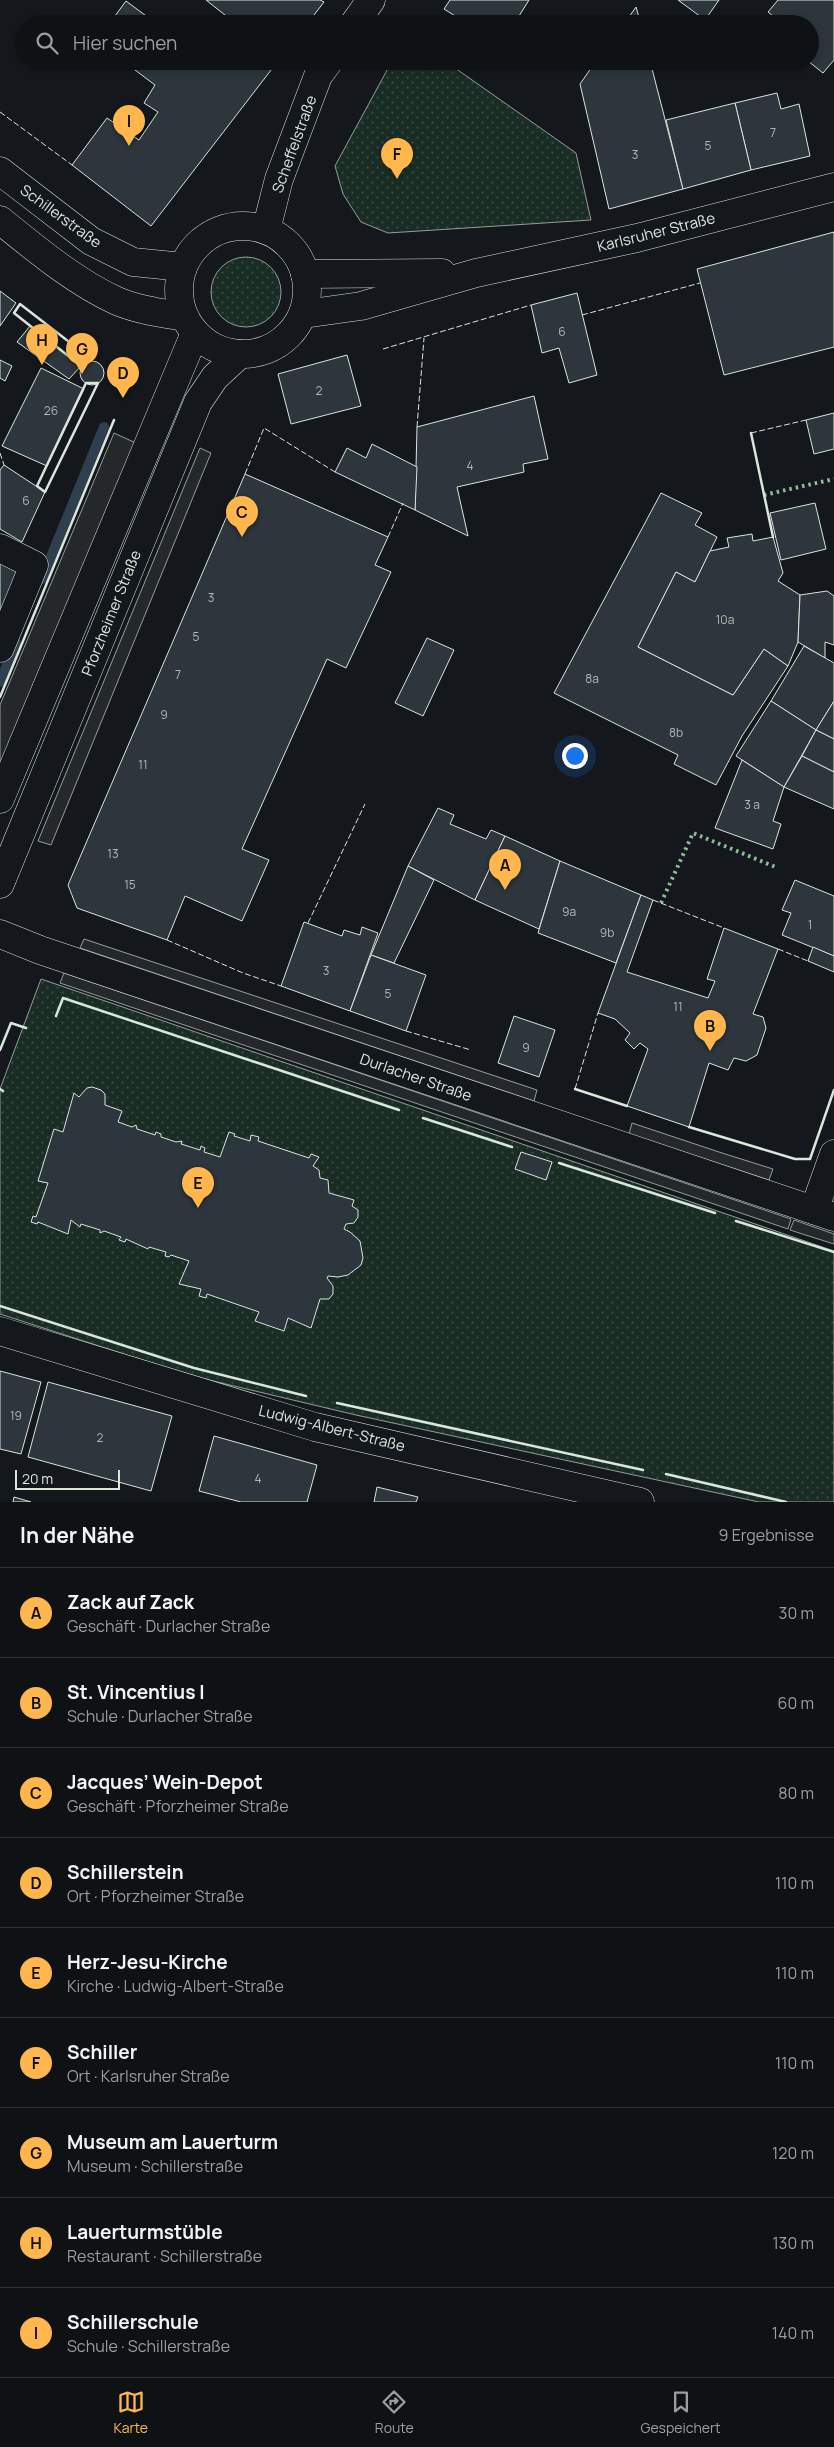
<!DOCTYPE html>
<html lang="de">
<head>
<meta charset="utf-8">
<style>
	:root { --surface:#0f1215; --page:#1d2022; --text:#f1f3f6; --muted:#9b9ea0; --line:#2f3234; --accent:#ffb74d }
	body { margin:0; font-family:Manrope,sans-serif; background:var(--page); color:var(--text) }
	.scale { position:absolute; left:15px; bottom:12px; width:105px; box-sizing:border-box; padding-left:5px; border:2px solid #d8e6dc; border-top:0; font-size:14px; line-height:18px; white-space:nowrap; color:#d8e6dc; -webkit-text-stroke:4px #14181c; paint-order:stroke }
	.you { position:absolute; left:574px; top:755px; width:18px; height:18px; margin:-12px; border:4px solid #fff; border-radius:50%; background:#1a73e8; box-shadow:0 0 0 8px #1a73e833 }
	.badge { display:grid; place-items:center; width:32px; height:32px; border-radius:50%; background:var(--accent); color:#111; font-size:16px; font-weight:700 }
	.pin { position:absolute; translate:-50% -41px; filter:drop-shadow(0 1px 2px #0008) }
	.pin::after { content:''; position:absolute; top:26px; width:18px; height:15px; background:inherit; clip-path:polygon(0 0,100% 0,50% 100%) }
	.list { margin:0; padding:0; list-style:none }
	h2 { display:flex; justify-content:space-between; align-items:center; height:65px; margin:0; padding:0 20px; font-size:21px }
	h2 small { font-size:16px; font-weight:400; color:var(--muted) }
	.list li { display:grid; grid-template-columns:32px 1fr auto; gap:15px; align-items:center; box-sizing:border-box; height:90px; padding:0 20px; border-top:1px solid var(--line) }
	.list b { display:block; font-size:19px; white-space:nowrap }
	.list p { margin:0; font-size:16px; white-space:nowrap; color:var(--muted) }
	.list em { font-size:16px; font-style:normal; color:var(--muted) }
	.icon { flex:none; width:28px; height:28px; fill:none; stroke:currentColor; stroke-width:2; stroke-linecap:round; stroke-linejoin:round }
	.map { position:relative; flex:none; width:834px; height:1502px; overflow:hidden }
	.search { position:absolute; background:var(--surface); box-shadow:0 2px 8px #0003; left:15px; right:15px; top:15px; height:55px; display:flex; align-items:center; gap:12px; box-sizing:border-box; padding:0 18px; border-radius:28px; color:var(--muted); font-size:19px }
	.sheet { height:875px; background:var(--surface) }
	nav { display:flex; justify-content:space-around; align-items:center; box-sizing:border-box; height:70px; border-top:1px solid var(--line); background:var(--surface); font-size:14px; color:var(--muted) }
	nav a { display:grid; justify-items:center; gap:2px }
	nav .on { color:var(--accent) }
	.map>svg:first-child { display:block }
	.grass { fill:url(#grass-dots); stroke:#939e99 }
	.parking { fill:#24282b; stroke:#939e99 }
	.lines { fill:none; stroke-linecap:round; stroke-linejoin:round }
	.stream { stroke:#2f3f4d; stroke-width:10 }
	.building { fill:#2c363c; stroke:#d8e6dc }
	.street-casing { stroke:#d8e6dc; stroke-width:29 }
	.secondary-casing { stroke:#d8e6dc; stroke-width:29 }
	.street { stroke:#14181c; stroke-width:28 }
	.secondary { stroke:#14181c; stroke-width:28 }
	.hedge { stroke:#8ac095; stroke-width:4; stroke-dasharray:2.5 4; stroke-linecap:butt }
	.fence { stroke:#d8e6dc; stroke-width:1; stroke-dasharray:6 2.5; stroke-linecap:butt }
	.wall { stroke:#d8e6dc; stroke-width:2.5 }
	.labels { text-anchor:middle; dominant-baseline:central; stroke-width:4; stroke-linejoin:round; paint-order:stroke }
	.number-label { font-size:12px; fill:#adbab4 }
	.street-label { font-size:15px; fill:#d8e6dc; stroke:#14181c }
</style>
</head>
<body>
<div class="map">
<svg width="834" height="1502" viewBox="0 0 834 1502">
	<defs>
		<pattern id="grass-dots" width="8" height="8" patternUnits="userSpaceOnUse" patternTransform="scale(1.25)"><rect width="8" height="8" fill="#1a2d24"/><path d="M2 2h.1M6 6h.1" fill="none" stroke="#3b4b43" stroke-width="1.8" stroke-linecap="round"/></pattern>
	</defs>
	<rect width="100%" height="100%" fill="#14181c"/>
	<g class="grass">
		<polygon points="392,61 445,61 576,153 591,220 388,233 361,222 343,194 335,166"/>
		<circle cx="246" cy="292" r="35"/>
		<polygon points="41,979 834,1251 834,1502 759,1502 356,1415 192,1376 0,1314 0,1089"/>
	</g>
	<g class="parking">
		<polygon points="114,433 138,444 0,775 0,705"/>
		<polygon points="200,448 211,453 51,845 38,841"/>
		<polygon points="84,939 537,1090 534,1101 80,948"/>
		<polygon points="64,973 791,1219 788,1229 60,983"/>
		<polygon points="632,1123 722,1153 773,1169 769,1180 629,1134"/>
		<polygon points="794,1220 834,1234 834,1244 790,1230"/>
	</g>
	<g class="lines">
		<g class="stream">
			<polyline points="42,579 104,427"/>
			<polyline points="0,682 16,643"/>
		</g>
	</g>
	<g class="building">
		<polygon points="206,0 320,0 324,2 307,24 226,24 230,19"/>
		<polygon points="450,0 529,0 514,24 505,22 468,24 444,9"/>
		<polygon points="678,0 719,0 705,20"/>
		<polygon points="778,0 834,0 834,60 823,73 808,61 810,61 810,24 783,24 768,12"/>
		<polygon points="126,1 157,24 109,24"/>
		<polygon points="636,7 641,24 624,24"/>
		<polygon points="123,61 278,61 151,226 72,165 107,118 139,140 158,112 144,103 155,85"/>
		<polygon points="596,61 650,61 683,189 609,209 580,84"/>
		<polygon points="777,93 781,109 799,104 810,156 751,170 735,103"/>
		<polygon points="735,103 751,170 683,189 666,120"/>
		<polygon points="834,232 834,347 724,375 697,269"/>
		<polygon points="0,291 16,303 0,326"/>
		<polygon points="577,293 597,375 569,383 559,348 542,353 531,305"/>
		<polygon points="30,326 81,366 69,379 17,342"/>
		<polygon points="347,355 361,406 291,424 278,374"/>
		<polygon points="0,360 12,366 5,381 0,378"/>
		<circle cx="92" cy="373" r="12"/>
		<polygon points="41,368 84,389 47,466 2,446"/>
		<polygon points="534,396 548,459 523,464 524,472 457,487 468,536 415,510 417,427"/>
		<polygon points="834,413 834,449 814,454 806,420"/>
		<polygon points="372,444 417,467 415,510 335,472 347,448 366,458"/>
		<polygon points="4,465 45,492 22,542 0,529 0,470"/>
		<polygon points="245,474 388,537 375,565 391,572 346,668 327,659 242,849 269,860 242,921 185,896 167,940 77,908 68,885"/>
		<polygon points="661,493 702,513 695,525 717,537 695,582 676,572 638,647 733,695 764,649 788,666 742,736 716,785 674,764 678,755 554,693"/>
		<polygon points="815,503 826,549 781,560 770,513"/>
		<polygon points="752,534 753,541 773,537 783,573 778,581 800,595 798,642 788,666 764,649 733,695 638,647 676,572 695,582 710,551 729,547 727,538"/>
		<polygon points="0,561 18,569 0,612"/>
		<polygon points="827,591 834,596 834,645 825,642 825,658 798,642 800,595"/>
		<polygon points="427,638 454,650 423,716 395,703"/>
		<polygon points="804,646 834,663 834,701 816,730 771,701"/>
		<polygon points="771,701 816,730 784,787 736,756"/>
		<polygon points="834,701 834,739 816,730"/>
		<polygon points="816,730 834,739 834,772 802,756"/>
		<polygon points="802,756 834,772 834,809 784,787"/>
		<polygon points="742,760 784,787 773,821 781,824 773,849 715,828"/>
		<polygon points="438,808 454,815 450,824 486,839 491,830 505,836 475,900 408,866"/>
		<polygon points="505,836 560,861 539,929 475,900"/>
		<polygon points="560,861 641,895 616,963 538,933"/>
		<polygon points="408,866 434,880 394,963 371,955"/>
		<polygon points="795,880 834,896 834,956 782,935 791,913 782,910"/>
		<polygon points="641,895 653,900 627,972 708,998 715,981 707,979 724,928 778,949 753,1014 763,1017 766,1028 757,1055 746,1061 734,1058 728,1070 709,1063 689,1127 627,1106 648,1049 640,1043 634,1049 625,1040 630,1033 615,1019 598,1013"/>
		<polygon points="304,922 342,936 344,930 360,935 362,927 378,933 350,1011 281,986"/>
		<polygon points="813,947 834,956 834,972 808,961"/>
		<polygon points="371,955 426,975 406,1031 350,1011"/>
		<polygon points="514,1016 555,1030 539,1077 498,1063"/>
		<polygon points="92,1087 101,1090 105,1094 105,1105 122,1111 118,1122 132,1127 136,1125 137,1129 155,1135 156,1132 161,1134 161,1137 176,1142 182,1141 181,1144 200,1150 201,1146 205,1148 204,1152 220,1157 229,1132 235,1134 234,1136 250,1141 251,1135 259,1137 258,1141 309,1158 311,1154 319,1157 313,1166 319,1170 320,1178 328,1180 329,1193 354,1200 352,1206 358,1210 358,1217 354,1223 346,1224 344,1229 350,1232 360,1241 363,1258 361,1265 348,1275 338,1277 328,1276 327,1278 333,1286 333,1294 329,1299 320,1299 311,1328 288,1318 284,1331 255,1321 259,1312 207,1294 206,1298 199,1296 201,1289 179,1284 189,1261 171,1255 169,1257 165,1256 166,1252 149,1247 148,1249 126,1239 125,1242 119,1240 121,1237 104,1231 100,1233 100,1230 81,1224 80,1227 71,1220 68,1234 38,1222 37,1224 31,1222 33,1216 36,1217 48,1183 38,1181 54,1129 63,1132 74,1093 79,1097 87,1088"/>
		<polygon points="521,1152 552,1162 546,1180 515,1169"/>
		<polygon points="0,1371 41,1382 21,1454 0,1449"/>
		<polygon points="48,1382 172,1416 151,1491 28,1457"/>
		<polygon points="214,1436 317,1465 307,1502 241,1502 199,1491"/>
		<polygon points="377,1487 418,1497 416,1502 374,1502"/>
		<polygon points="14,1497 31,1502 13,1502"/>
	</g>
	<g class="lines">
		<defs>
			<g id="street">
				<polyline points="354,24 371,0"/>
				<polyline points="266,230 279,179 318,76 329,61"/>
				<polyline points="0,548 34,565 0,648"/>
				<polyline points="814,1210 834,1154"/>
				<polyline points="0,1331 315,1427 640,1502"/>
			</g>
			<g id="secondary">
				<polyline points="0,171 91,241 133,262 183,267"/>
				<path d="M0,220C36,249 75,282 117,301C138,310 162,313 185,317"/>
				<circle cx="243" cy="290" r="64"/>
				<polyline points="305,274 442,273"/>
				<polyline points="304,314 361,306 476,273 637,238 834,187"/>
				<polyline points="0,799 195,333"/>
				<polyline points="0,884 198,402 215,377 240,354"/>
				<polyline points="0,934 40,950 834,1217"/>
			</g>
		</defs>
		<use href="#street" class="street-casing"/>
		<use href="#secondary" class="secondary-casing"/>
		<use href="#street" class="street"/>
		<use href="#secondary" class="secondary"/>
		<g class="hedge">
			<polyline points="764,495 834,479"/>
			<polyline points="661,903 693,833 778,868"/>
		</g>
		<g class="fence">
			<polyline points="0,112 72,165"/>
			<polyline points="582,315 700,283"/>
			<polyline points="383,349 531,305"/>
			<polyline points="417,427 424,338"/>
			<polyline points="751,433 806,420"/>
			<polyline points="0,453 4,465"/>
			<polyline points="245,474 264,428 335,472"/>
			<polyline points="388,537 403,503"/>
			<polyline points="653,900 724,928"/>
			<polyline points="308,923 365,804"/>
			<polyline points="167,940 243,973 281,986"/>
			<polyline points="778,949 808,961"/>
			<polyline points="406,1031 471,1050"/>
			<polyline points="575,1089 598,1013"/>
		</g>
		<g class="wall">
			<polygon points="20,304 90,358 81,366 14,313"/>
			<polygon points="86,383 98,383 45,492 37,486"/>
			<polyline points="751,433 773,537"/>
			<polyline points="0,697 114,420"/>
			<polyline points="56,1016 63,998 399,1110"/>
			<polyline points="0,1050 11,1023 26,1028"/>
			<polyline points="0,1089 3,1091"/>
			<polyline points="575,1089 627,1106"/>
			<polyline points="423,1118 512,1147"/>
			<polyline points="689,1127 795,1159 810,1159 834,1090"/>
			<polyline points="559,1163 715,1213"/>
			<polyline points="736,1221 834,1252"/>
			<polyline points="0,1306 194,1368 306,1396"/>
			<polyline points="337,1403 643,1470"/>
			<polyline points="666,1474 786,1502"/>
		</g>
	</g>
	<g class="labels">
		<g class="number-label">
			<text x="773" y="132">7</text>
			<text x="708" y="145">5</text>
			<text x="635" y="154">3</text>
			<text x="562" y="331">6</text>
			<text x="319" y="390">2</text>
			<text x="51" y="410">26</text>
			<text x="470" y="465">4</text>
			<text x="26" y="500">6</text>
			<text x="211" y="597">3</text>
			<text x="725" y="619">10a</text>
			<text x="196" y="636">5</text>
			<text x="178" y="674">7</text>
			<text x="592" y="678">8a</text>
			<text x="164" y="714">9</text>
			<text x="676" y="732">8b</text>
			<text x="143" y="764">11</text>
			<text x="752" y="804">3 a</text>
			<text x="113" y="853">13</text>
			<text x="130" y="884">15</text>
			<text x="569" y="911">9a</text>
			<text x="810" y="924">1</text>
			<text x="607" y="932">9b</text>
			<text x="326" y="970">3</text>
			<text x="388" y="993">5</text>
			<text x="678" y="1006">11</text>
			<text x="526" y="1047">9</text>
			<text x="16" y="1415">19</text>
			<text x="100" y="1437">2</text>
			<text x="258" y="1478">4</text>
		</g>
		<g class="street-label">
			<text transform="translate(294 144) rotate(-70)">Scheffelstraße</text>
			<text transform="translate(61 216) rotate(36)">Schillerstraße</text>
			<text transform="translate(656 232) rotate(-14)">Karlsruher Straße</text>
			<text transform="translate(111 613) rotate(-68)">Pforzheimer Straße</text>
			<text transform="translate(416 1077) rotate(19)">Durlacher Straße</text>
			<text transform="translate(332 1428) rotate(14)">Ludwig-Albert-Straße</text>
		</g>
	</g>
</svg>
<div class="scale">20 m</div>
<div class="you"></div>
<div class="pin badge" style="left:505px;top:890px">A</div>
<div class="pin badge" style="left:710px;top:1051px">B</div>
<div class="pin badge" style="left:242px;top:537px">C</div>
<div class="pin badge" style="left:123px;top:398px">D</div>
<div class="pin badge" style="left:198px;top:1208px">E</div>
<div class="pin badge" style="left:397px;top:179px">F</div>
<div class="pin badge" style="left:82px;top:374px">G</div>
<div class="pin badge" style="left:42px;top:365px">H</div>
<div class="pin badge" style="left:129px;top:146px">I</div>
<div class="search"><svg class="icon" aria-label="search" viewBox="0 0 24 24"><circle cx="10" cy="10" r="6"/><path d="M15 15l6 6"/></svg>Hier suchen</div>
</div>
<section class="sheet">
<h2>In der Nähe<small>9 Ergebnisse</small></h2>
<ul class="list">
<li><span class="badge">A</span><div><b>Zack auf Zack</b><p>Geschäft · Durlacher Straße</p></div><em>30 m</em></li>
<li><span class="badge">B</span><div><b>St. Vincentius I</b><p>Schule · Durlacher Straße</p></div><em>60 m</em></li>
<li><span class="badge">C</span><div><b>Jacques’ Wein-Depot</b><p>Geschäft · Pforzheimer Straße</p></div><em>80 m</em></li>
<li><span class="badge">D</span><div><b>Schillerstein</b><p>Ort · Pforzheimer Straße</p></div><em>110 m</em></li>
<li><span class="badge">E</span><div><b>Herz-Jesu-Kirche</b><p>Kirche · Ludwig-Albert-Straße</p></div><em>110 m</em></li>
<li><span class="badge">F</span><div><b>Schiller</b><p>Ort · Karlsruher Straße</p></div><em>110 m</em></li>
<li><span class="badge">G</span><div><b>Museum am Lauerturm</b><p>Museum · Schillerstraße</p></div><em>120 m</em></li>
<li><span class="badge">H</span><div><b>Lauerturmstüble</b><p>Restaurant · Schillerstraße</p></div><em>130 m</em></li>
<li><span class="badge">I</span><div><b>Schillerschule</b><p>Schule · Schillerstraße</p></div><em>140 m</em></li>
</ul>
</section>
<nav>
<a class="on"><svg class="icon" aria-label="map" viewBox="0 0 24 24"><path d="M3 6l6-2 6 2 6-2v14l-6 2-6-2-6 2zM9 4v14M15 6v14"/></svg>Karte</a>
<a><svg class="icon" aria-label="directions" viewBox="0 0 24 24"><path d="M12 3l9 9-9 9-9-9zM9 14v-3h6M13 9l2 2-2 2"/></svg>Route</a>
<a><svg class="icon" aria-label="saved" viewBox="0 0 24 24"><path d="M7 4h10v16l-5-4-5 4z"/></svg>Gespeichert</a>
</nav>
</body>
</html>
